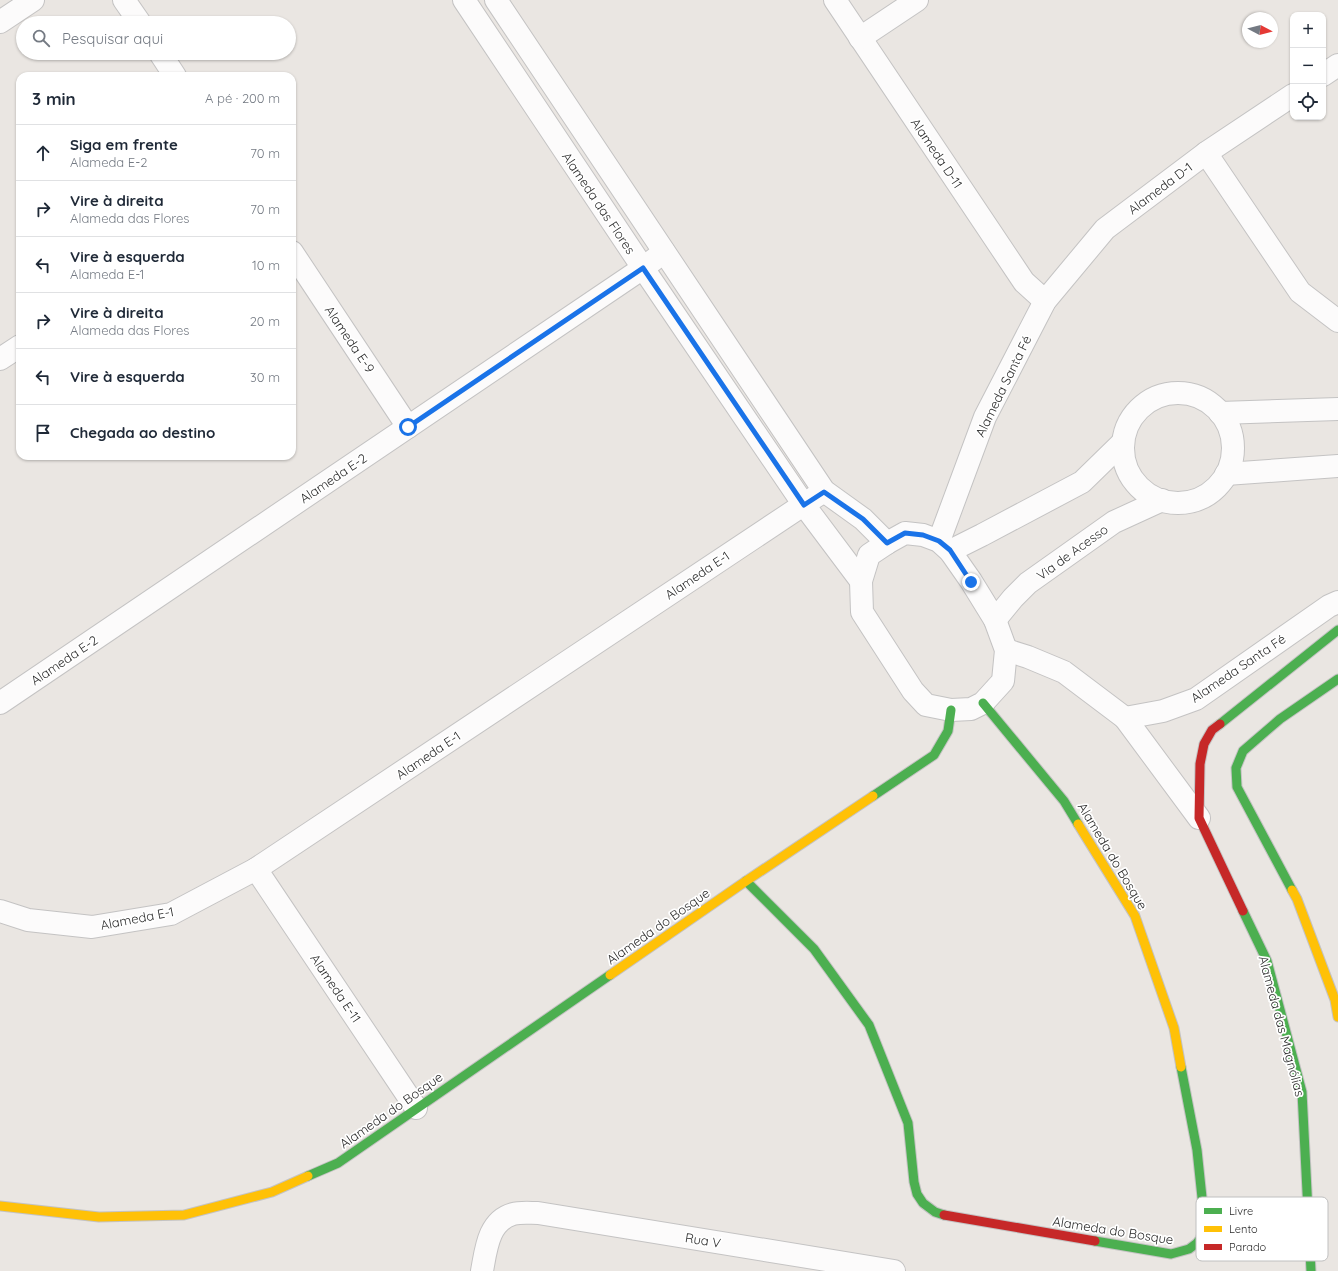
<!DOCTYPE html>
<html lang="pt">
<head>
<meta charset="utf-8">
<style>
	:root { --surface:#fff; --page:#f2f2f3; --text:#1f2937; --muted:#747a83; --line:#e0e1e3 }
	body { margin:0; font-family:Quicksand,sans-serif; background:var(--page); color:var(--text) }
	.controls { position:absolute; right:12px; top:12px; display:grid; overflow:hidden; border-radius:8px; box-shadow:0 1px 3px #0004 }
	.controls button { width:36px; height:36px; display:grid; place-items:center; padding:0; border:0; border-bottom:1px solid var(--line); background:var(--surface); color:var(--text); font:20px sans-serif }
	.compass { position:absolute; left:1242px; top:12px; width:36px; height:36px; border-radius:50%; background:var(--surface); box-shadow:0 1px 3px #0004; rotate:97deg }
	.stop { position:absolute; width:12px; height:12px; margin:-9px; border:3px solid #1a73e8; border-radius:50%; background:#fff }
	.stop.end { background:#1a73e8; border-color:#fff; box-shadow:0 1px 4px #0008 }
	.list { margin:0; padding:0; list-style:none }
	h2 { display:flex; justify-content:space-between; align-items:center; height:52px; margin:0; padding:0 16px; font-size:17px }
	h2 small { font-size:13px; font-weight:400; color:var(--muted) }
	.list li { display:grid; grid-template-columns:26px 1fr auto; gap:12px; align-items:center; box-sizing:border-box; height:56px; padding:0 16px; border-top:1px solid var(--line) }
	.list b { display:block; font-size:15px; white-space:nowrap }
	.list p { margin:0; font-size:13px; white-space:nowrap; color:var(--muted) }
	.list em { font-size:13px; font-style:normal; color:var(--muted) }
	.icon { flex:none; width:22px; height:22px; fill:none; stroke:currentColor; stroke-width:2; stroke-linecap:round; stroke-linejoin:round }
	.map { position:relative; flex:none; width:1338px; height:1271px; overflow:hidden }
	.search { position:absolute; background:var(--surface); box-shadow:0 1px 3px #0004; left:16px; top:16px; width:280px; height:44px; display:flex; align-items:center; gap:10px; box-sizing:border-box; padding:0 14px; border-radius:22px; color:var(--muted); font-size:15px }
	.panel { position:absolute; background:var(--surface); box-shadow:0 1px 3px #0004; left:16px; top:72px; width:280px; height:388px; border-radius:12px }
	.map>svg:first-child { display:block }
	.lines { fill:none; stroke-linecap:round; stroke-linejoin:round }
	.street-casing { stroke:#c4c3c3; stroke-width:24 }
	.fast-casing { stroke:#c4c3c3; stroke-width:11 }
	.slow-casing { stroke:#c4c3c3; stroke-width:11 }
	.jam-casing { stroke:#c4c3c3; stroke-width:11 }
	.street { stroke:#fcfbfb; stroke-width:22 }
	.fast { stroke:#4caf50; stroke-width:9 }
	.slow { stroke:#ffc107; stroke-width:9 }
	.jam { stroke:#c62828; stroke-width:9 }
	.route { stroke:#1a73e8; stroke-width:5 }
	.labels { text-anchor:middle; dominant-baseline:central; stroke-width:3.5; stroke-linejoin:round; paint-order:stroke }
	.street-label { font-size:13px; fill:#2c2c2c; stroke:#fff }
	.key { fill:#fff; stroke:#c0c0c0; stroke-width:1 }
	.key-label { font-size:11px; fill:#2c2c2c }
</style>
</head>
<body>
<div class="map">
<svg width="1338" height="1271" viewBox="0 0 1338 1271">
	<rect width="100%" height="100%" fill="#eae6e2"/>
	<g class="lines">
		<defs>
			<g id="street">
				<polyline points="124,0 140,23"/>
				<polyline points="464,0 643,268 804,505 861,581"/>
				<polyline points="496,0 824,491 863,519 887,543"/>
				<polyline points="835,0 1024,282 1045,301"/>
				<polyline points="0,22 33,0"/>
				<polyline points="860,38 917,0"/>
				<polyline points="160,53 175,76"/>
				<polyline points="1323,75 1338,65"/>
				<polyline points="1206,153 1300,292 1338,321"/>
				<polyline points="292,252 408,427"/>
				<polyline points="0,359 20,346"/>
				<circle cx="1178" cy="448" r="55"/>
				<polyline points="1220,413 1338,409"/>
				<polyline points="1226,474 1338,466"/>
				<polygon points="905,533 923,535 939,541 950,551 971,581 995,620 1006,650 1003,681 983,703 971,709 951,710 926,705 913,691 862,612 861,581 869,555 887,543"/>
				<polyline points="939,541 985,417 1045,301 1105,229 1206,153 1293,95"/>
				<polyline points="950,551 982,535 1082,482 1123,442"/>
				<polyline points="995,620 1013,598 1028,583 1114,522 1162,500"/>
				<polyline points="1006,650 1028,657 1064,672 1125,718 1199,818"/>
				<polyline points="0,703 643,268 664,252"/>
				<polyline points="1125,718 1163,711 1196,699 1329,606 1338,602"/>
				<polyline points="256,869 416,1108"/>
				<polyline points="0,911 28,920 92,927 171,914 256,869 824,491"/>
				<path d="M482,1271C486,1250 488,1221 513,1214C520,1212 530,1213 538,1213L894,1271"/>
			</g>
			<g id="fast">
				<polyline points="983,703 1064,801 1078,824"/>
				<polyline points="1220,724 1338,630"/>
				<polyline points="873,796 934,755 948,731 951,710"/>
				<polyline points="746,881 814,949 869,1025 908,1123 914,1182 917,1194 923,1203 935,1212 944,1215"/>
				<polyline points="1292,890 1237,787 1236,768 1243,751 1280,719 1338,679"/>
				<polyline points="1243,911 1267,961 1302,1092 1311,1271"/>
				<polyline points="308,1176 338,1163 610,975"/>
				<polyline points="1095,1241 1171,1254 1189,1249 1197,1243 1200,1239 1205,1226 1197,1150 1181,1067"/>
			</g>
			<g id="slow">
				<polyline points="1078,824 1135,916 1174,1028 1181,1067"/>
				<polyline points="1292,890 1297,899 1335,1000 1338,1017"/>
				<polyline points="610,975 746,881 873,796"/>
				<polyline points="0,1206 99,1217 184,1215 272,1192 308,1176"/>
			</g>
			<g id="jam">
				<polyline points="1220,724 1212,730 1204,744 1200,764 1199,818 1243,911"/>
				<polyline points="944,1215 1095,1241"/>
			</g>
		</defs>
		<use href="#street" class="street-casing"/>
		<use href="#fast" class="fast-casing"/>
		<use href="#slow" class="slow-casing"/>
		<use href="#jam" class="jam-casing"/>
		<use href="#street" class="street"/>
		<use href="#fast" class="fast"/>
		<use href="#slow" class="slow"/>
		<use href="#jam" class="jam"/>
	</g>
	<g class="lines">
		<polyline class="route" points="408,427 643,268 804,505 824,492 863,519 887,543 905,533 923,535 939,541 950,550 971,582"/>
	</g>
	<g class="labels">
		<g class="street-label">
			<text transform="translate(937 153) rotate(56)">Alameda D-11</text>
			<text transform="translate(1160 188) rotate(-37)">Alameda D-1</text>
			<text transform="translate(599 203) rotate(56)">Alameda das Flores</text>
			<text transform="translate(350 339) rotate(56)">Alameda E-9</text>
			<text transform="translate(1003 386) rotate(-64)">Alameda Santa Fé</text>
			<text transform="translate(333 478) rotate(-34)">Alameda E-2</text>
			<text transform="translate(1072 552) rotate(-36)">Via de Acesso</text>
			<text transform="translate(697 575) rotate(-34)">Alameda E-1</text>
			<text transform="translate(64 660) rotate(-34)">Alameda E-2</text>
			<text transform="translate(1238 668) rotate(-34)">Alameda Santa Fé</text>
			<text transform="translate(428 755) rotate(-34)">Alameda E-1</text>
			<text transform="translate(1113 856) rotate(59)">Alameda do Bosque</text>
			<text transform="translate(137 918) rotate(-11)">Alameda E-1</text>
			<text transform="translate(658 926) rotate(-35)">Alameda do Bosque</text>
			<text transform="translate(336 988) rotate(56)">Alameda E-11</text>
			<text transform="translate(1282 1026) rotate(75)">Alameda das Magnólias</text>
			<text transform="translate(391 1110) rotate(-35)">Alameda do Bosque</text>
			<text transform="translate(1113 1230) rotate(9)">Alameda do Bosque</text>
			<text transform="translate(703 1240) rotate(9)">Rua V</text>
		</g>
	</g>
	<rect x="1196" y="1197" width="132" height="64" rx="6" class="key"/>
	<rect x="1204" y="1208" width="18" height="6" fill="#4caf50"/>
	<rect x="1204" y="1226" width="18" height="6" fill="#ffc107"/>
	<rect x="1204" y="1244" width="18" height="6" fill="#c62828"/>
	<g class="key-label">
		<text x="1229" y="1215">Livre</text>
		<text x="1229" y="1233">Lento</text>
		<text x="1229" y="1251">Parado</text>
	</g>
</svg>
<div class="controls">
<button>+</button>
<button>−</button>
<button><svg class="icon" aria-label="locate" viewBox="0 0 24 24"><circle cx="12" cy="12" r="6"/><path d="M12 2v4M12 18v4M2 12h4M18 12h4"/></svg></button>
</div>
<svg class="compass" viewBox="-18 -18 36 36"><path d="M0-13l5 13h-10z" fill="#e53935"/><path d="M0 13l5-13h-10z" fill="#747a83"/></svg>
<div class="stop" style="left:408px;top:427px"></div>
<div class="stop end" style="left:971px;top:582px"></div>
<div class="search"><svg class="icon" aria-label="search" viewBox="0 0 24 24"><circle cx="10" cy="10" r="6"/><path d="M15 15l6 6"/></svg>Pesquisar aqui</div>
<section class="panel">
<h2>3 min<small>A pé · 200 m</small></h2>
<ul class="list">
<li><svg class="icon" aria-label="ahead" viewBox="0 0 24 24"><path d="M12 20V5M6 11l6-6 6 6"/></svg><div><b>Siga em frente</b><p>Alameda E-2</p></div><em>70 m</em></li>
<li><svg class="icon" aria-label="right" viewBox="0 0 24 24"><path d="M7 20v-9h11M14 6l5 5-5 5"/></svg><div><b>Vire à direita</b><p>Alameda das Flores</p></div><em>70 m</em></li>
<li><svg class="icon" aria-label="left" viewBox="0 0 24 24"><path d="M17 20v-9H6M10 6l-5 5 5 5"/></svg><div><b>Vire à esquerda</b><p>Alameda E-1</p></div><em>10 m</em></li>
<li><svg class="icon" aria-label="right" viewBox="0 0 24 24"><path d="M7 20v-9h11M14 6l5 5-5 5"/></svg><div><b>Vire à direita</b><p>Alameda das Flores</p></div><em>20 m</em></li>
<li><svg class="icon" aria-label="left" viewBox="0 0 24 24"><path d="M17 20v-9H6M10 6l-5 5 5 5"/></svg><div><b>Vire à esquerda</b></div><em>30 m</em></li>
<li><svg class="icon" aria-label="arrive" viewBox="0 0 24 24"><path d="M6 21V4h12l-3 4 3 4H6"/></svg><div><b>Chegada ao destino</b></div></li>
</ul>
</section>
</div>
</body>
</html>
